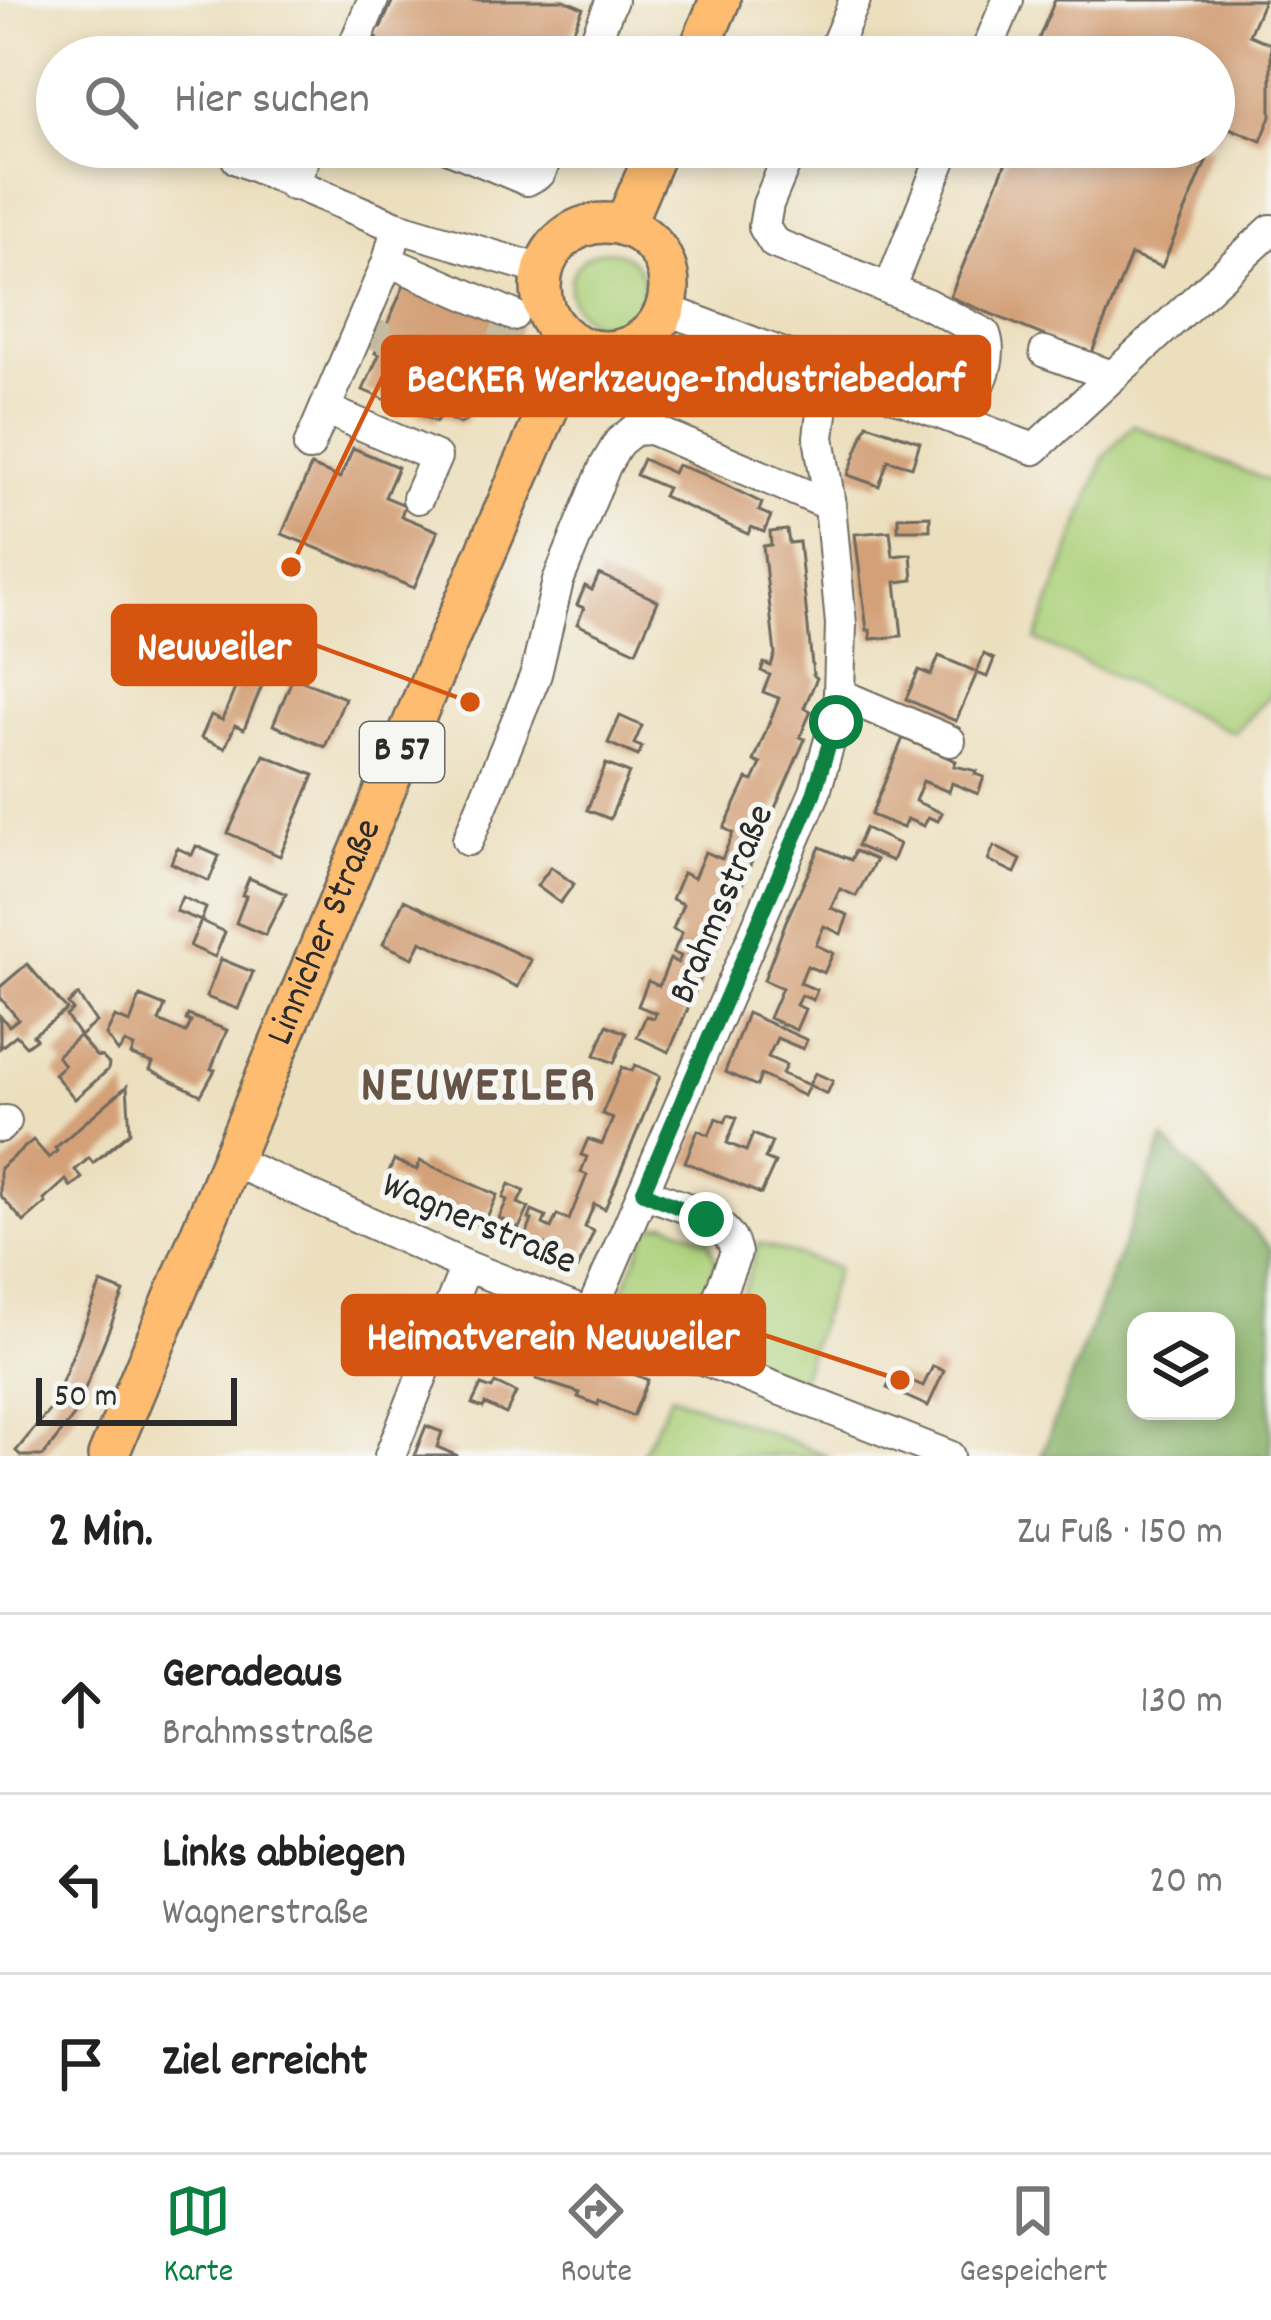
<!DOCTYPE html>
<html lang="de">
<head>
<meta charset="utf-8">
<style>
	:root { --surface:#fff; --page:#f2f2f2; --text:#222; --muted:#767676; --line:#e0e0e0; --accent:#0b8043 }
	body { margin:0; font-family:Dekko,sans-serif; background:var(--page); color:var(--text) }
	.controls { position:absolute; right:36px; bottom:36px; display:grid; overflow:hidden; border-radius:24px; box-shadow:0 6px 18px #0003 }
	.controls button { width:108px; height:108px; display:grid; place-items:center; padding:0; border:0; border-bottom:3px solid var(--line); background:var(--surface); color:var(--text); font:60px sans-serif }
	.scale { position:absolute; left:36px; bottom:30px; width:201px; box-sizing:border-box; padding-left:12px; border:6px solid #2b2b2b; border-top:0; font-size:33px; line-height:42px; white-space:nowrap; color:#2b2b2b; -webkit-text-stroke:9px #f6f6f2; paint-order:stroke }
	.stop { position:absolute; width:36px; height:36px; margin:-27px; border:9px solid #0b8043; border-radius:50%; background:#fff }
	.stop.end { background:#0b8043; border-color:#fff; box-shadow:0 3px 12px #0008 }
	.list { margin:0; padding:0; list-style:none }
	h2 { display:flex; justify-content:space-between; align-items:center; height:156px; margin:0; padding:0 48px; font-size:51px }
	h2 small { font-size:39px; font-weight:400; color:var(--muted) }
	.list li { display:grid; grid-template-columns:78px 1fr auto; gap:36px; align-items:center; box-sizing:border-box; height:180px; padding:0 48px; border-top:3px solid var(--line) }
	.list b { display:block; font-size:45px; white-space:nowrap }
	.list p { margin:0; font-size:39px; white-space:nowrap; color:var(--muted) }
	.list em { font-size:39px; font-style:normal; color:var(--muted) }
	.icon { flex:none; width:66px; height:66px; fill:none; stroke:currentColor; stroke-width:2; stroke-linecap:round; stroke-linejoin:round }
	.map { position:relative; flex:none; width:1271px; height:1456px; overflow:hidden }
	.search { position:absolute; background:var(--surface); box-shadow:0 6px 18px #0003; left:36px; right:36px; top:36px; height:132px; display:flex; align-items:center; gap:30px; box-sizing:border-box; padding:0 42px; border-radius:66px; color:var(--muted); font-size:45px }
	.sheet { height:696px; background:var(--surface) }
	nav { display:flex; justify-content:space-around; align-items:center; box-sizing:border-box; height:168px; border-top:3px solid var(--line); background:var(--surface); font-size:33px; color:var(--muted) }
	nav a { display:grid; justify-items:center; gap:6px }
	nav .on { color:var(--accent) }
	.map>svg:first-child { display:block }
	.green { fill:#acd079; stroke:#6c7e52; stroke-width:3 }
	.forest { fill:#89b269; stroke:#5a6e4a; stroke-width:3; fill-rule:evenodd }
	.building { fill:#d3a078 }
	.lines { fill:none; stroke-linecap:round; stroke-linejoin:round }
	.minor-tunnel { stroke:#c5bba1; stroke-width:30; stroke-dasharray:30 15; stroke-linecap:butt }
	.minor-casing { stroke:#6f6a5e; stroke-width:34 }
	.major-casing { stroke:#6f6a5e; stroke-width:44 }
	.minor { stroke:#fff; stroke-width:30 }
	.major { stroke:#fdbc70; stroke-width:39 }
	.route { stroke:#0b8043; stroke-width:15 }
	.labels { text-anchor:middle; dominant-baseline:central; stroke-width:10; stroke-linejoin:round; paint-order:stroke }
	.shield { fill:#f6f6f2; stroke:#686867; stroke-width:3 }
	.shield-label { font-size:36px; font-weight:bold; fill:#2b2b2b }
	.street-label { font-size:39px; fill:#2b2b2b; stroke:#f6f6f2 }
	.district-label { font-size:51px; font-weight:bold; letter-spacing:3px; fill:#665446; stroke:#f6f6f2 }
	.leader { fill:none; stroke:#d5540f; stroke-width:4.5 }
	.callout-dot { fill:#d5540f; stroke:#f6f6f2; stroke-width:4.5 }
	.callout { fill:#d5540f; stroke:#d5540f; stroke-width:4.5 }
	.callout-label { font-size:42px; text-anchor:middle; font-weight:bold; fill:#fff }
</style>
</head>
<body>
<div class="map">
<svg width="1271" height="1456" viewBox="0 0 1271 1456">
	<rect width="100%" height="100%" fill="#f6f6f2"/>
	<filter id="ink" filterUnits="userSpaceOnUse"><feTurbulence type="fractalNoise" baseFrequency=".00833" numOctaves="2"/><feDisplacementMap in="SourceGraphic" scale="24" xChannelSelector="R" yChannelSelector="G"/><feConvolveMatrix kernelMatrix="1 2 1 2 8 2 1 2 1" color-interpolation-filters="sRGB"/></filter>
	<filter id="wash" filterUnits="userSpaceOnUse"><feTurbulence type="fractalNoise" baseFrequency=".004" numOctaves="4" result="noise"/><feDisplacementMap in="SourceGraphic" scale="48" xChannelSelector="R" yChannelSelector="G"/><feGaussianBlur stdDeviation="2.7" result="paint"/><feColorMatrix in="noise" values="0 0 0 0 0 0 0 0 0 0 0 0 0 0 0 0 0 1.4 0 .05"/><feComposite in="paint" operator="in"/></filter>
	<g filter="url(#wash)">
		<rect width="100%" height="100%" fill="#ecdfbe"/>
		<g class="green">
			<circle cx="607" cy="288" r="37"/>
			<polygon points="1133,425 1271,482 1271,694 1234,733 1036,640 1104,458"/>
			<polygon points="667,1223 708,1240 716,1262 694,1322 679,1328 626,1307 622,1292 649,1228"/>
			<polygon points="759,1243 837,1268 800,1382 722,1353"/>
			<polygon points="671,1395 829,1456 641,1456"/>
		</g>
		<path class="forest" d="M1164,1139L1271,1248V1456H1041ZM1136,1321H1226V1411H1136Z"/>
		<g id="blocks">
			<g class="building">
				<polygon points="393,0 564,0 583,8 562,57 369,57 377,38 372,36 377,25 381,27"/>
				<polygon points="1055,0 1264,0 1249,35 1271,44 1271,116 1261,141 1222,125 1214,143 1214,57 1031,57"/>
				<polygon points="985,147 1212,147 1162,267 1131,255 1091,355 950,297 1008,157"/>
				<polygon points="408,276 521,326 487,402 476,397 466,421 460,424 441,415 436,422 363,390 379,355 375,353"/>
				<polygon points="867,424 920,442 912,467 888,460 879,486 848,475"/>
				<polygon points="353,448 398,467 385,497 405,505 401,516 438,531 414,588 282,534 311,466 340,478"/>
				<polygon points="643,459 673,473 677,465 703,474 762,503 759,511 771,516 764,532 751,527 748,534 663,496 667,488 636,475"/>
				<polygon points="930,516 930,530 898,530 898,517"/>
				<polygon points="787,530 789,543 799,542 813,675 817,678 804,708 811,711 800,737 805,739 669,1052 637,1037 646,1016 654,1018 656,1013 638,1006 648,981 659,986 670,959 678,963 681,956 673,953 682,933 673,929 683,904 672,899 683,873 694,878 705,852 722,859 733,833 724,828 747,779 753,781 761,764 754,761 779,698 763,692 770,675 761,671 764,663 771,666 775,654 763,546 771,545 770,532"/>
				<polygon points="890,531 893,556 911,554 913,580 896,582 902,636 871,639 870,630 867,630 855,534"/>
				<polygon points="599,574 658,601 636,651 577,624 584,608 577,605 585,586 592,590"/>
				<polygon points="984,654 994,659 987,677 977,673 956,721 906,699 919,670 931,675 939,656 977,672"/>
				<polygon points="246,662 268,671 244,729 235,725 225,748 201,738 211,715 222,720"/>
				<polygon points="293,677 345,698 325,747 273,725"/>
				<polygon points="620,716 642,726 634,744 642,747 638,756 608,743"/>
				<polygon points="903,738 956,761 954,766 977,771 975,774 984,777 978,794 952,783 949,792 923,781 915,801 942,813 938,821 928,817 924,826 907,819 903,828 871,815"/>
				<polygon points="264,755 314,775 280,856 228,833"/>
				<polygon points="606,764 629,773 610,819 587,810"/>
				<polygon points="865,828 899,844 892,861 857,846"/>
				<polygon points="196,846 219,856 209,881 171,863 177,848 192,855"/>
				<polygon points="994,846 1021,860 1015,873 988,860"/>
				<polygon points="820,847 851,860 855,851 876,860 856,896 840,889 831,908 848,915 841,934 824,926 816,945 833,953 824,973 807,966 804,973 800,983 817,990 813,1000 801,995 796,1005 805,1009 796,1030 769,1018 782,988 764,980 786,921"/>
				<polygon points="551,867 574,884 560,903 537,886"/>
				<polygon points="249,878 286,894 265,935 236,923 246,896 242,895"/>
				<polygon points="182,897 206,908 201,921 176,911"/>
				<polygon points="404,900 531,960 518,987 421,941 413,958 383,944"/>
				<polygon points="201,921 225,932 215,957 190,946"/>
				<polygon points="221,959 253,972 238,1009 206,997"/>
				<polygon points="27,964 67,1010 33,1035 36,1039 26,1046 16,1035 0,1048 0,1016 9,1026 18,1019 0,997 0,987"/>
				<polygon points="78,995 96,1022 80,1036 66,1016 73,1010 68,1004"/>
				<polygon points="140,996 165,1006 159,1021 186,1033 191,1022 186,1020 188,1015 227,1030 211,1069 215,1070 201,1095 150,1070 153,1063 131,1055 134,1047 125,1043 118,1052 106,1035 115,1017 130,1023"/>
				<polygon points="747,1013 807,1040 803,1049 777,1038 768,1057 786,1065 782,1074 809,1085 815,1073 833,1081 827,1094 809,1085 804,1096 761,1075 757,1086 725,1072"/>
				<polygon points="607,1025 626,1033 614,1063 595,1055"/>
				<polygon points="79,1036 96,1056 102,1057 109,1064 108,1070 75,1099 54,1074 64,1065 57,1056"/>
				<polygon points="635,1065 660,1076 605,1209 594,1204 585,1227 594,1231 578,1268 541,1252 544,1244 526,1236 532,1220 529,1219 532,1211 546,1217 543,1224 551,1228 557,1215 569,1220 587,1175 581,1172 587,1157 581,1155 588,1139 602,1144 613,1118 602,1114 613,1088 622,1067 632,1071"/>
				<polygon points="127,1086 130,1132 93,1163 89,1158 75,1170 82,1178 71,1187 66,1180 44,1200 46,1203 24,1222 0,1195 0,1168 33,1140 49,1158 57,1151 55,1148"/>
				<polygon points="728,1115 737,1118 727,1143 746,1151 753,1134 772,1142 765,1159 775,1163 761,1194 685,1162 698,1130 709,1135 716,1118 725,1122"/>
				<polygon points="394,1160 417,1170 420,1161 497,1195 483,1226 406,1193 410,1186 387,1176"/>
				<polygon points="509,1184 524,1191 518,1203 529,1208 519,1228 499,1218 507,1200 503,1198"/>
				<polygon points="101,1283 124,1292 74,1416 43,1456 21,1456 16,1451 52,1407"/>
				<polygon points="478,1307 648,1380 633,1416 599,1401 598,1405 578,1397 580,1393 536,1379 537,1375 515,1365 513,1369 494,1360 495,1357 462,1342"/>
				<polygon points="933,1366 944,1371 928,1406 887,1388 894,1373 923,1386"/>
				<polygon points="495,1383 516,1393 506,1414 485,1404 483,1408 472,1404 481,1385 492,1389"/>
				<polygon points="426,1426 442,1432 437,1447 458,1456 414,1456"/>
			</g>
		</g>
	</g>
	<g filter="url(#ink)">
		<use href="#blocks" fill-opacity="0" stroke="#6f6a5e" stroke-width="3"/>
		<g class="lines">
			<polyline class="minor-tunnel" points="359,327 484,381 513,315"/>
			<defs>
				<g id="minor">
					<polyline points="349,57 373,0"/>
					<polyline points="588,57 612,0"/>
					<polyline points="831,57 855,0"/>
					<polyline points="984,57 1008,0"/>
					<polyline points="447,147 527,180 540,173 551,147"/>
					<path d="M792,147L768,204L764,227L774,243L927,304L985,334C996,365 974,393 961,422"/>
					<polyline points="237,159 397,227 542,270"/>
					<polyline points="293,185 309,147"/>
					<polyline points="388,261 513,315"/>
					<polyline points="889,289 946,147"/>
					<polyline points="665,309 1034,449 1271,230"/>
					<polyline points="1045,352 1112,376"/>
					<polyline points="325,409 436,457 418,498"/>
					<polyline points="309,446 388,261 397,227"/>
					<polyline points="839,694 950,741"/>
					<polyline points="468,840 536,674 558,581 605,466 619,442 634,430 651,429 830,505"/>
					<polyline points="0,1127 6,1121"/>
					<polyline points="233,1161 466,1266 949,1456"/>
					<path d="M643,1192C674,1205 730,1216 736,1253L694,1358"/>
					<polyline points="590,1315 815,792 835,722 839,694 841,624 830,505 819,437 824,398 836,374"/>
					<polyline points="390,1456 466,1266"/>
				</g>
				<g id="major">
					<polyline points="696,57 720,0"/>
					<circle cx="605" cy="287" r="64"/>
					<polyline points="624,226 658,147"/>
					<path id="s1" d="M108,1456L431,680L576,344"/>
				</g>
			</defs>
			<use href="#minor" class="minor-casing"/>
			<use href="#major" class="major-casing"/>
			<use href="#minor" class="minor"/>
			<use href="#major" class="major"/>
		</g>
	</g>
	<g class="lines" filter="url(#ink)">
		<polyline class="route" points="706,1219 643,1192 814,793 836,722"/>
	</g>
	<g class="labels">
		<rect class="shield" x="360" y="722" width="84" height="60" rx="9"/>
		<g class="shield-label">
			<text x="402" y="752">B 57</text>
		</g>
		<g class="street-label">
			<text transform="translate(724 905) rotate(-67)">Brahmsstraße</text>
			<text stroke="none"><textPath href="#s1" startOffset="567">Linnicher Straße</textPath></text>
			<text transform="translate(478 1226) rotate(23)">Wagnerstraße</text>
		</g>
		<g class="district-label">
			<text x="479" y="1089">NEUWEILER</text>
		</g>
	</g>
	<path class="leader" d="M291 567L383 376M470 702L315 645M900 1380L764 1335"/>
	<g class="callout-dot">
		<circle cx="291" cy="567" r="12"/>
		<circle cx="470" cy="702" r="12"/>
		<circle cx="900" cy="1380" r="12"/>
	</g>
	<g class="callout">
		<rect x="383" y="337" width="606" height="78" rx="12"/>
		<rect x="113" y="606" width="202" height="78" rx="12"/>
		<rect x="343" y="1296" width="421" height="78" rx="12"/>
	</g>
	<g class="callout-label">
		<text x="686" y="391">BeCKER Werkzeuge-Industriebedarf</text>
		<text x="214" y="659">Neuweiler</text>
		<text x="553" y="1349">Heimatverein Neuweiler</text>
	</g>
</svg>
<div class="controls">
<button><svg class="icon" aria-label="layers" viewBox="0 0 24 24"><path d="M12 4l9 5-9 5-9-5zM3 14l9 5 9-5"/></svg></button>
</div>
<div class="scale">50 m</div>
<div class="stop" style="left:836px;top:722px"></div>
<div class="stop end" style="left:706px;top:1219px"></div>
<div class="search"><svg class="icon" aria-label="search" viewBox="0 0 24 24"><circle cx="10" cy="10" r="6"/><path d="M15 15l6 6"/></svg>Hier suchen</div>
</div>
<section class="sheet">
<h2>2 Min.<small>Zu Fuß · 150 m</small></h2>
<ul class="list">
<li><svg class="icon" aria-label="ahead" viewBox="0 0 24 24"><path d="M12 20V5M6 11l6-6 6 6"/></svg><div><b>Geradeaus</b><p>Brahmsstraße</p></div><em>130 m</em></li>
<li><svg class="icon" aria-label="left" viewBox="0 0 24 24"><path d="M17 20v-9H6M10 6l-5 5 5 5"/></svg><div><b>Links abbiegen</b><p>Wagnerstraße</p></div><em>20 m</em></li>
<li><svg class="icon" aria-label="arrive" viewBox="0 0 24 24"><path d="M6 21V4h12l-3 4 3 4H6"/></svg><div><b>Ziel erreicht</b></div></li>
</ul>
</section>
<nav>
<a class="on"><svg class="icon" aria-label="map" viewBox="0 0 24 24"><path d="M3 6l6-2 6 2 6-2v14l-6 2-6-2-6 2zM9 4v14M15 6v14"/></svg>Karte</a>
<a><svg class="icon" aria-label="directions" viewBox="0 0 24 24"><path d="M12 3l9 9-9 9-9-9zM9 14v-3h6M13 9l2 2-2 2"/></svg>Route</a>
<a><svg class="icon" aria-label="saved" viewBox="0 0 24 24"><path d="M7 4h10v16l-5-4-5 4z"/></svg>Gespeichert</a>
</nav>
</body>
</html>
